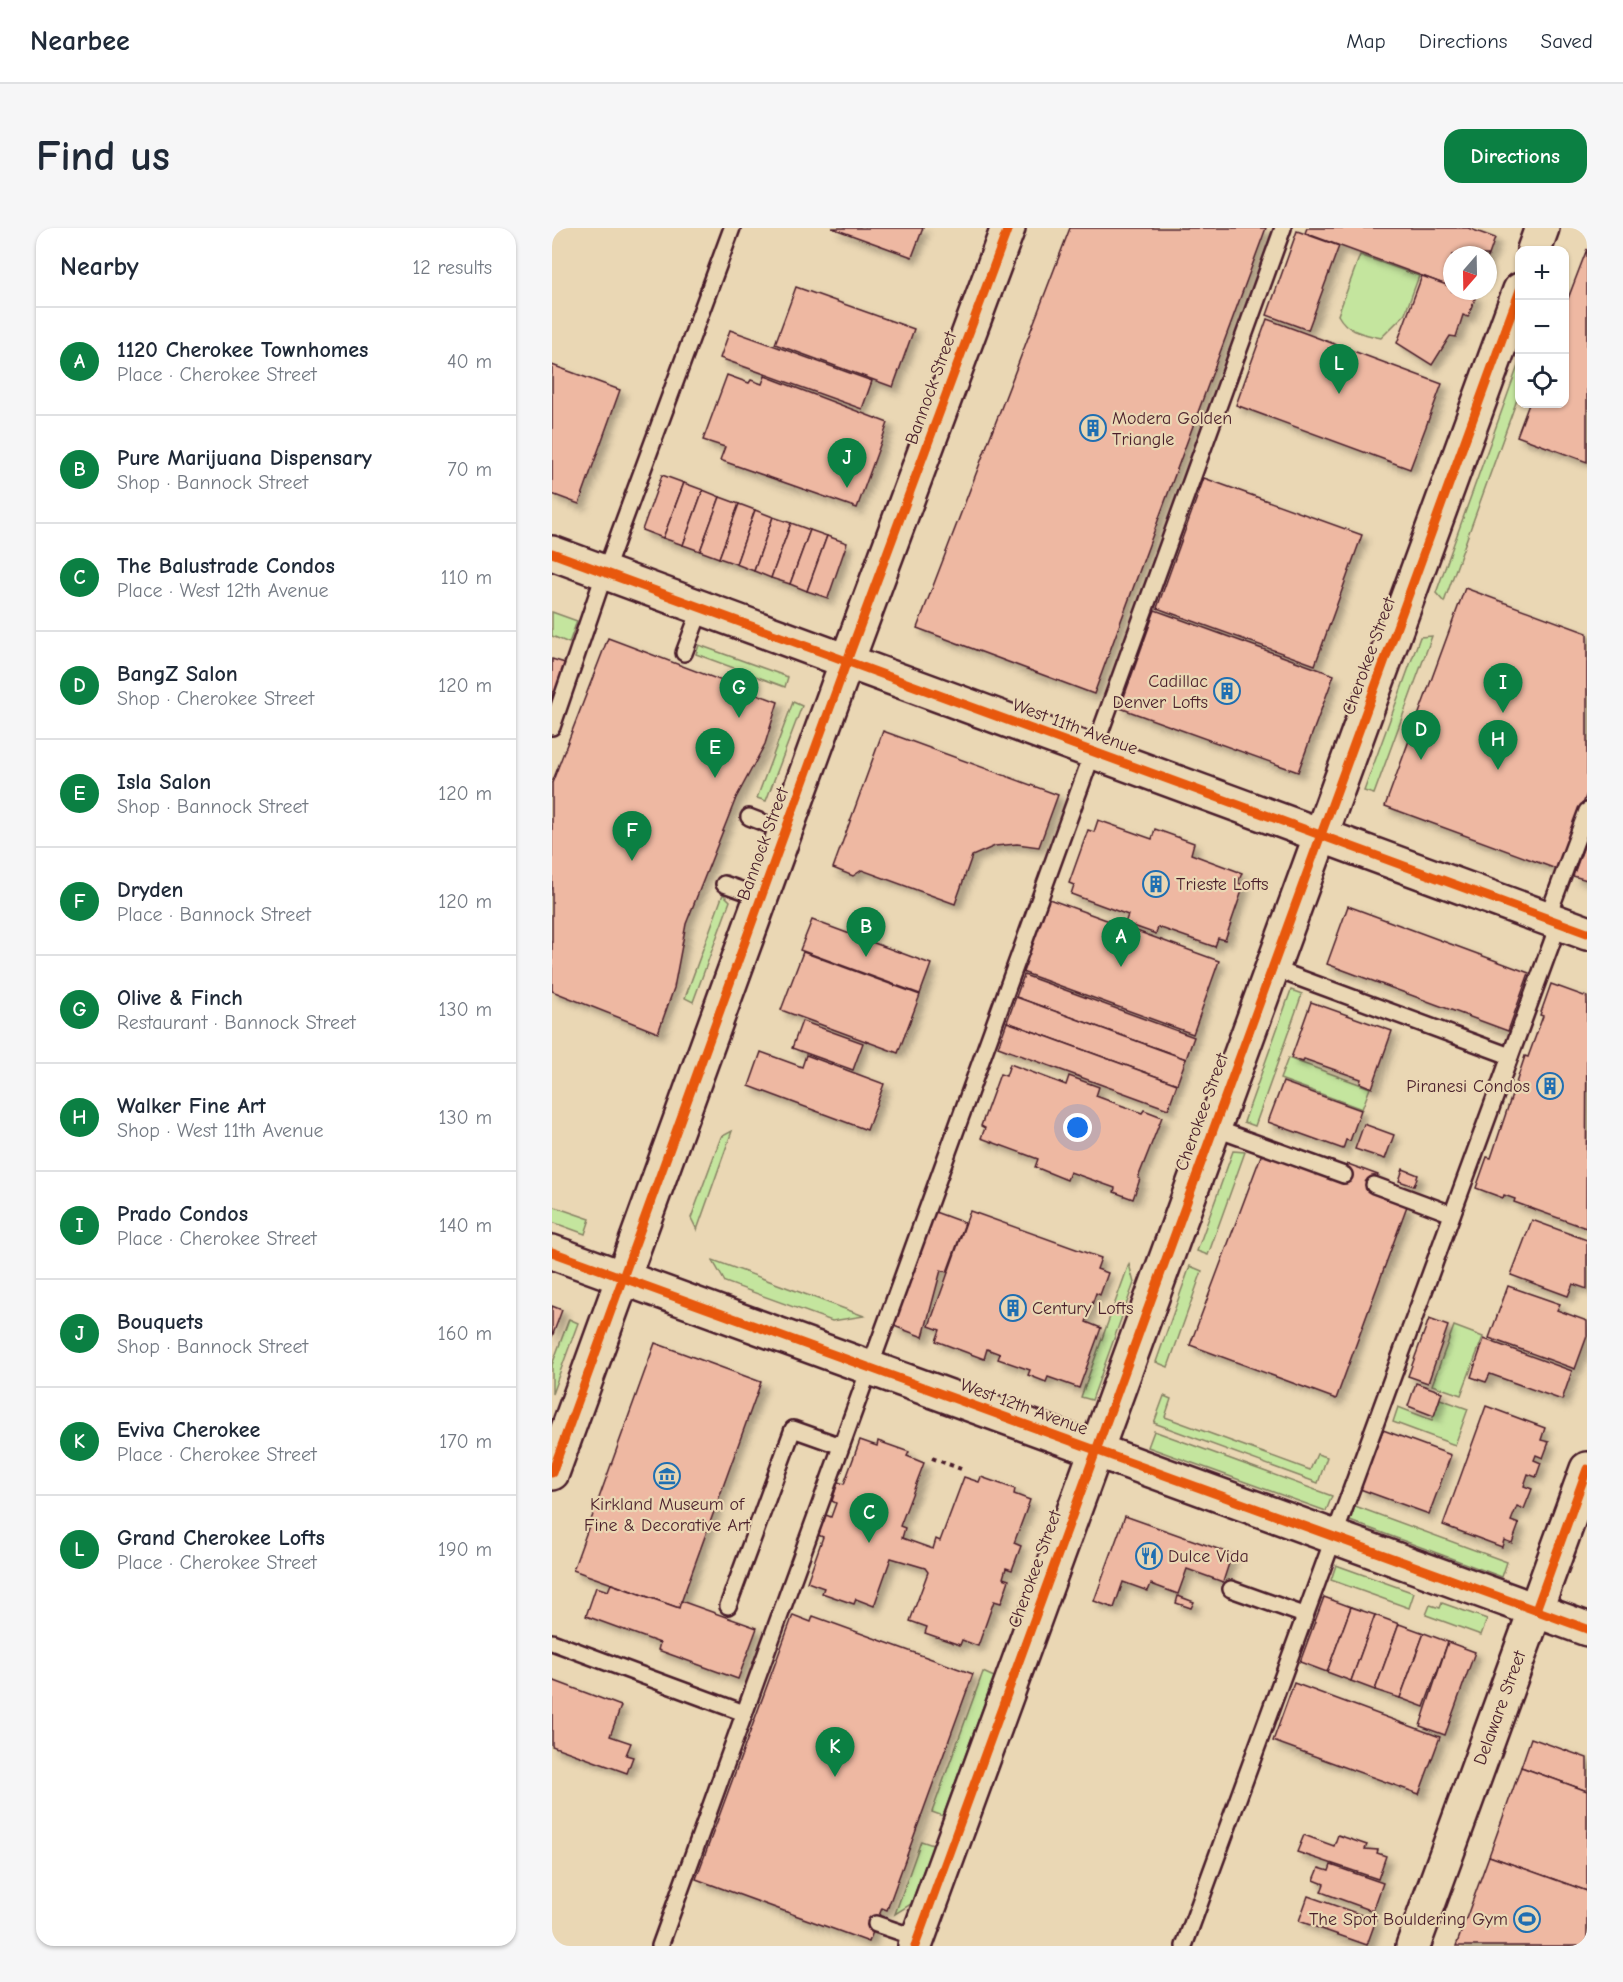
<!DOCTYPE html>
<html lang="en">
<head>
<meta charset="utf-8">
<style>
	:root { --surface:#fff; --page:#f6f6f7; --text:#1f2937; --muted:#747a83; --line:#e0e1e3; --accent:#0b8043 }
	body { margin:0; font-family:"Comic Neue",sans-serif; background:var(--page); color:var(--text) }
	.controls { position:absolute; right:18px; top:18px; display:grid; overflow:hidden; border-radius:12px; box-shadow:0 2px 4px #0004 }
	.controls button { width:54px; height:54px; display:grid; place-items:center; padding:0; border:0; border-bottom:2px solid var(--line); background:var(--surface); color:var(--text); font:30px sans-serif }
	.compass { position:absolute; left:891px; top:18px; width:54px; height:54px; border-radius:50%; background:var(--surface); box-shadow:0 2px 4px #0004; rotate:200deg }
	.you { position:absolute; left:526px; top:900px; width:21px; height:21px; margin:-15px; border:4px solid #fff; border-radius:50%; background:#1a73e8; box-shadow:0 0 0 9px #1a73e833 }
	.badge { display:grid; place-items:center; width:39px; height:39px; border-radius:50%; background:var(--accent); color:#fff; font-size:20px; font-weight:700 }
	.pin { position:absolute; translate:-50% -50px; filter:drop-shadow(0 2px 3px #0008) }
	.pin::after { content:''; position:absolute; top:32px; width:21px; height:18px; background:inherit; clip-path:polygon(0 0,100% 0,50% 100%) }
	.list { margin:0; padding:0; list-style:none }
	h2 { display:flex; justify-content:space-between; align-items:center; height:78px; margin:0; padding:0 24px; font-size:26px }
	h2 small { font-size:20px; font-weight:400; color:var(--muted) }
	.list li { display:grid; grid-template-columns:39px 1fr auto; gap:18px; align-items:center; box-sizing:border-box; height:108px; padding:0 24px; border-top:2px solid var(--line) }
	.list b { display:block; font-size:22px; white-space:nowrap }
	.list p { margin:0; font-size:20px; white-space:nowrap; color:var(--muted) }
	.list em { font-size:20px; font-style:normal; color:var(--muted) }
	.icon { flex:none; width:33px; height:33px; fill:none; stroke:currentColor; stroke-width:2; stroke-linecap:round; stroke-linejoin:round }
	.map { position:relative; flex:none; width:1035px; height:1718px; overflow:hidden; border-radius:18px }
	header { display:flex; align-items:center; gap:36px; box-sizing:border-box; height:84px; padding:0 30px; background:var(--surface); border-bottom:2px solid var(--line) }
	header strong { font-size:28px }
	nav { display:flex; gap:33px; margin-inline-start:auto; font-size:21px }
	.intro { display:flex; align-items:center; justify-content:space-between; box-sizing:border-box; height:144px; padding:0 36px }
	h1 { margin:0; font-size:42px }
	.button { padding:15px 27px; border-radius:18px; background:var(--accent); color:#fff; font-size:21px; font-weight:700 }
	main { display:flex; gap:36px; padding:0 36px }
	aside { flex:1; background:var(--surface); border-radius:18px; box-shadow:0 2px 4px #0004 }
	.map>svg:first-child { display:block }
	.green { fill:#c4e59e; stroke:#878264; stroke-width:1.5 }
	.building { fill:#eeb8a2; stroke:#4a1f2b; stroke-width:1.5; filter:url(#shadow) }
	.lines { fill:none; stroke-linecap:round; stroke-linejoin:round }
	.lane-casing { stroke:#4a1f2b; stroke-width:20 }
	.secondary-casing { stroke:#4a1f2b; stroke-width:38 }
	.path { stroke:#4a1f2b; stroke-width:4; stroke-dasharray:4.5 4.5; stroke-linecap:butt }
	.lane { stroke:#ead7b4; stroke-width:15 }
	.secondary { stroke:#ead7b4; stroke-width:33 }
	.cycleway-casing { stroke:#ead7b4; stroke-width:13 }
	.cycleway { stroke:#e8590c; stroke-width:9 }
	.labels { text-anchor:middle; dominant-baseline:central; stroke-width:4.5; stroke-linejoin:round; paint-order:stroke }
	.street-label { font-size:18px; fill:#4a1f2b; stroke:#ead7b4 }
	.poi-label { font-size:18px; fill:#4a1f2b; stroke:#ead7b4; text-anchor:start }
</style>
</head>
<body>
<header>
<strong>Nearbee</strong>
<nav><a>Map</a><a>Directions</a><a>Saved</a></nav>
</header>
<div class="intro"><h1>Find us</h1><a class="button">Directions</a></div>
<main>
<aside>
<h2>Nearby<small>12 results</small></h2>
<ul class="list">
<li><span class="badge">A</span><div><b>1120 Cherokee Townhomes</b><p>Place · Cherokee Street</p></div><em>40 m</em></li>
<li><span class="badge">B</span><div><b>Pure Marijuana Dispensary</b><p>Shop · Bannock Street</p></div><em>70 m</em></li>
<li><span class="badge">C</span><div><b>The Balustrade Condos</b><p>Place · West 12th Avenue</p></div><em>110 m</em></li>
<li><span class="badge">D</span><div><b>BangZ Salon</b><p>Shop · Cherokee Street</p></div><em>120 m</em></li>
<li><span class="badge">E</span><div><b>Isla Salon</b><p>Shop · Bannock Street</p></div><em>120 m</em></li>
<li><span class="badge">F</span><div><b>Dryden</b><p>Place · Bannock Street</p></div><em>120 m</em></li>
<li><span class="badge">G</span><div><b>Olive &amp; Finch</b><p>Restaurant · Bannock Street</p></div><em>130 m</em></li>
<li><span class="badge">H</span><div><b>Walker Fine Art</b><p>Shop · West 11th Avenue</p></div><em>130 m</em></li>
<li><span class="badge">I</span><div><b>Prado Condos</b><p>Place · Cherokee Street</p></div><em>140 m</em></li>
<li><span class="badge">J</span><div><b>Bouquets</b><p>Shop · Bannock Street</p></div><em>160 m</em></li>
<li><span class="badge">K</span><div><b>Eviva Cherokee</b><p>Place · Cherokee Street</p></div><em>170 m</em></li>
<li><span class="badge">L</span><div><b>Grand Cherokee Lofts</b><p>Place · Cherokee Street</p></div><em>190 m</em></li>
</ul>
</aside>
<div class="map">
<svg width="1035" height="1718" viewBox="0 0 1035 1718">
	<defs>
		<filter id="shadow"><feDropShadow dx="5.5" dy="5.5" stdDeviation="3" flood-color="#0004"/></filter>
	</defs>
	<rect width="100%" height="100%" fill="#ead7b4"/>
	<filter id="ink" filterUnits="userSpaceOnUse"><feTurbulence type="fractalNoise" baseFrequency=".0167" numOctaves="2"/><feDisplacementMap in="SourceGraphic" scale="12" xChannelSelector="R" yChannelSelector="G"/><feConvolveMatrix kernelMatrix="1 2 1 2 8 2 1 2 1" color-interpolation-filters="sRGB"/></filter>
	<g filter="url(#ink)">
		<g class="green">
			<path d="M808,27L867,48L853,86L829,110C811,106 795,104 786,87Z"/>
			<polygon points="967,135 967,166 892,374 884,365"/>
			<polygon points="0,384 25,393 17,415 0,408"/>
			<polygon points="880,408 822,566 812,563 868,409"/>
			<polygon points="147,417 236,449 233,459 144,426"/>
			<polygon points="241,474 250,478 214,573 205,570"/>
			<polygon points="171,666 178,673 141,774 133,770"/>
			<polygon points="739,762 750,766 703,898 692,894"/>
			<polygon points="736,830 818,860 810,881 728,851"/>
			<polygon points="180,903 145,1002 139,990 169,909"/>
			<polygon points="681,923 693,924 656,1027 645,1023"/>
			<polygon points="0,978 38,991 33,1006 0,994"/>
			<polygon points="161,1033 161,1032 312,1088 280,1093 173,1054"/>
			<polygon points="577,1036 582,1055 540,1172 529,1169"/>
			<polygon points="638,1038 650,1043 616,1139 604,1134"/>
			<polygon points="17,1091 26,1095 0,1166 0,1137"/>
			<polygon points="902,1098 931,1109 909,1167 880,1157"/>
			<polygon points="612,1168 619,1171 613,1189 758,1242 765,1226 775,1229 766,1255 602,1195"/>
			<polygon points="888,1171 916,1181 903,1217 841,1194 846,1179 880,1192"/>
			<polygon points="602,1203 780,1268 774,1283 596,1219"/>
			<polygon points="803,1278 955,1334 950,1349 798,1293"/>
			<polygon points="784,1337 862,1365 857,1380 779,1352"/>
			<polygon points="890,1375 935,1391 929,1407 874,1387 878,1377 888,1380"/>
			<polygon points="431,1444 442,1449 391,1588 380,1584"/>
			<polygon points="369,1613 381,1617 359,1676 343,1686"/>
		</g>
		<g class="building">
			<polygon points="280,0 371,0 360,29"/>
			<polygon points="518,0 714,0 542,466 365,400"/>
			<polygon points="755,0 916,0 943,10 936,30 936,27 900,27 900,59 753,5"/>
			<polygon points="745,3 787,18 756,102 715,87"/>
			<polygon points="1035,21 1035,234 965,208 977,176 1012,176 1012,81"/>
			<polygon points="870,48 900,59 900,63 911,63 924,68 916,89 911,87 904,109 898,108 880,137 845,115"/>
			<polygon points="244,59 362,101 341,159 223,116"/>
			<polygon points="715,91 890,156 858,241 684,177"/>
			<polygon points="178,102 320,153 310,181 168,130"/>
			<polygon points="0,137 68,162 27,276 0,266"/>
			<polygon points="175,147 197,155 199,152 210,156 213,148 336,195 305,280 168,232 173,219 151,212"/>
			<polygon points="110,247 132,255 111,310 90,302"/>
			<polygon points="652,250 810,307 763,437 605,380"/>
			<polygon points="132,255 151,262 131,317 111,310"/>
			<polygon points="151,262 168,269 148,323 131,317"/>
			<polygon points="168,269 187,276 167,330 148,323"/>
			<polygon points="187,276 203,282 184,336 167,330"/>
			<polygon points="203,282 221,289 202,343 184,336"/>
			<polygon points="221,289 239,295 219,350 202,343"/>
			<polygon points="239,295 258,302 238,356 219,350"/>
			<polygon points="258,302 275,308 255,363 238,356"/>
			<polygon points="275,308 295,315 276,370 255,363"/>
			<polygon points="913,360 1035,405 1035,565 1007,642 833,578"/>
			<polygon points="603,382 782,447 746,544 568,480"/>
			<polygon points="56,410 226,474 213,516 184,570 134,696 122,760 106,805 0,763 0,555"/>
			<polygon points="0,431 13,435 0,472"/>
			<polygon points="331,503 506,567 487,619 465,616 443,618 420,628 403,676 310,642 301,648 281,640"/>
			<polygon points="546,592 600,611 603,601 642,615 639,626 690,645 686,655 692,657 673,712 666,710 663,719 606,699 604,706 573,695 576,687 519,666 522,657 517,655 536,602 542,604"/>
			<polygon points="1035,610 1035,652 1021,648"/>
			<polygon points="497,671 667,733 641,806 470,744"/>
			<polygon points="796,678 977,745 956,803 775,736"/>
			<polygon points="260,692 379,736 368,766 248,722"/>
			<polygon points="251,724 368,767 346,825 229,782"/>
			<polygon points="472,747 642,809 634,831 464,769"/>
			<polygon points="999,756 1035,769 1034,1000 962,974 963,971 952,967 951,970 924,960 935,929 939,930 973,828 976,829 991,788 988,787"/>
			<polygon points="464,769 634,831 625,856 455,794"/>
			<polygon points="759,774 840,803 820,860 808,855 809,851 752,831 751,834 739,830"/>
			<polygon points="250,793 311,815 301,842 240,820"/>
			<polygon points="455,794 625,856 616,881 446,819"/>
			<polygon points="209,824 250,839 254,827 332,856 315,902 197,858"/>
			<polygon points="458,836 514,857 517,848 547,859 544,868 590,885 592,882 610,889 586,950 588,951 581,971 562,964 563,960 518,944 515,952 483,939 486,931 429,910 433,900 429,898 448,846 454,848"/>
			<polygon points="731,854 809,882 798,913 794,912 791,921 716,894"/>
			<polygon points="812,896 842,907 833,931 803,921"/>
			<polygon points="710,925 790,954 796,936 826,947 819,965 855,978 784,1171 638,1117"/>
			<polygon points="851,941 866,947 862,958 847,953"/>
			<polygon points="418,983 549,1030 545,1041 556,1045 548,1067 544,1065 534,1094 549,1100 527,1160 496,1149 494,1154 476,1147 478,1142 446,1131 448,1126 435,1121 432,1131 384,1113 388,1102 377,1098"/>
			<polygon points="383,984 413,995 395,1044 389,1042 371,1109 342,1098"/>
			<polygon points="980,992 1035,1012 1035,1061 1021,1056 1016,1068 959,1047"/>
			<polygon points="956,1058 1008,1076 1005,1082 1035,1093 1035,1108 1023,1141 937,1110"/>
			<polygon points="0,1078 10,1082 0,1109"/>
			<polygon points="877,1091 896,1098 876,1155 856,1148"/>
			<polygon points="932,1111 1020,1143 1010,1172 938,1146 934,1154 919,1149"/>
			<polygon points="103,1115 209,1154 127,1380 21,1342"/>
			<polygon points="864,1155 890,1164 882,1188 856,1178"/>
			<polygon points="934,1178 993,1200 989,1212 997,1214 991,1230 984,1227 982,1232 989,1235 984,1249 976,1246 972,1258 980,1261 972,1281 965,1278 959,1293 967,1296 960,1315 952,1312 950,1319 891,1297"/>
			<polygon points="831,1202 899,1227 877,1286 808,1261"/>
			<polygon points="308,1212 325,1218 326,1213 357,1224 355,1228 372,1235 348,1298 353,1300 350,1310 381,1321 384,1311 388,1313 412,1249 427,1254 429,1249 463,1261 462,1266 478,1272 462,1315 469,1318 460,1342 454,1340 451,1350 457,1352 449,1375 442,1373 426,1418 410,1412 408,1417 373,1405 375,1399 358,1393 376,1344 373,1340 339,1330 322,1378 304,1371 302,1376 270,1365 272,1360 255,1354 271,1309 266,1307 274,1287 279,1289 284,1275 280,1273 286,1254 292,1256"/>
			<polygon points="573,1288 680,1326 671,1354 635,1341 626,1366 599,1356 596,1363 571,1354 562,1380 542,1373"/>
			<polygon points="59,1356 127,1380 129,1373 205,1400 186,1451 106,1422 108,1415 34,1388 44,1359 56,1363"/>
			<polygon points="626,1368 642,1374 639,1380 624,1375"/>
			<polygon points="772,1369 799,1379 775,1444 748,1434"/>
			<polygon points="799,1379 823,1387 799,1453 775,1444"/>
			<polygon points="241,1387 259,1394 261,1388 421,1446 335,1682 330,1680 317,1714 144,1651"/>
			<polygon points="823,1387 847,1396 823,1462 799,1453"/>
			<polygon points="847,1396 872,1405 848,1470 823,1462"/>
			<polygon points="872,1405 896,1414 872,1479 848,1470"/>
			<polygon points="896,1414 923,1424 893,1507 868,1498"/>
			<polygon points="0,1452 69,1478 58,1508 79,1515 74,1527 81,1529 75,1545 0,1518"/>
			<polygon points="742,1455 888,1509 867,1566 721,1513"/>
			<polygon points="979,1510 1035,1530 1035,1563 969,1539"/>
			<polygon points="969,1539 1035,1563 1035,1663 937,1628"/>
			<polygon points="752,1607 782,1618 786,1607 815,1617 813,1621 826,1622 825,1625 834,1628 826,1651 745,1624"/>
			<polygon points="937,1628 1035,1663 1035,1718 904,1718"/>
			<polygon points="779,1637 831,1655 821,1683 769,1664 772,1656 762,1652 767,1640 777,1643"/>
			<polygon points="756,1668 824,1692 815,1717 747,1693"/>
		</g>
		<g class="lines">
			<defs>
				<g id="lane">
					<polyline points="132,425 149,380"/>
					<polyline points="0,499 53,344 180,0"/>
					<polyline points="197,589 233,603"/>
					<polyline points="172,656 209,669"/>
					<polyline points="995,690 1035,583"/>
					<polyline points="720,740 958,828"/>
					<polyline points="662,900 792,947"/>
					<polyline points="822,957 900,986"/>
					<polyline points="679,1361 752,1387"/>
					<polyline points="176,1378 241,1201 289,1218"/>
					<polyline points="0,1414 192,1485"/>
					<polyline points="324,1696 365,1710"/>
					<polyline points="108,1718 731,0"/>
					<polyline points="632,1718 1007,695"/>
				</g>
				<g id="secondary">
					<polyline points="982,22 990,0"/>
					<polyline points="0,325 1035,705"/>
					<polyline points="0,1024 1035,1401"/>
					<polyline points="0,1245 295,433 456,0"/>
					<polyline points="363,1718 968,62"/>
					<polyline points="861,1718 1035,1241"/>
				</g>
			</defs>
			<use href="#lane" class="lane-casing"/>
			<use href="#secondary" class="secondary-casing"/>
			<polyline class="path" points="380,1230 409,1241"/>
			<use href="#lane" class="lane"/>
			<use href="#secondary" class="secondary"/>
			<defs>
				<g id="cycleway">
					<polyline points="0,325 1035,705"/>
					<polyline points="0,1024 1035,1401"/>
					<polyline points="0,1245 295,433 456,0"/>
					<polyline points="984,1382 1035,1241"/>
					<polyline points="363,1718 968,62"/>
				</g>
			</defs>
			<use href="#cycleway" class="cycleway-casing"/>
			<use href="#cycleway" class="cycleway"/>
		</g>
	</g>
	<defs>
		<symbol id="building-ring" viewBox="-11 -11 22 22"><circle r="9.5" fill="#ead7b4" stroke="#1f6fb2" stroke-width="1.5"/><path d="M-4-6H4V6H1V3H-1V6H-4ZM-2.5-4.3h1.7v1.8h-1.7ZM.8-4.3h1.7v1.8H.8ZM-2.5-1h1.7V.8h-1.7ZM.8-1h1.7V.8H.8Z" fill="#1f6fb2"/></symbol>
		<symbol id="museum-ring" viewBox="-11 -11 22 22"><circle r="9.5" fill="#ead7b4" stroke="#1f6fb2" stroke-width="1.5"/><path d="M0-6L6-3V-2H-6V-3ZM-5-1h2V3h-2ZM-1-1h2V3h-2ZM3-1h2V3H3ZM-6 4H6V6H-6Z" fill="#1f6fb2"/></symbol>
		<symbol id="restaurant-ring" viewBox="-11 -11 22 22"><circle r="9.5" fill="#ead7b4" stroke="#1f6fb2" stroke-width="1.5"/><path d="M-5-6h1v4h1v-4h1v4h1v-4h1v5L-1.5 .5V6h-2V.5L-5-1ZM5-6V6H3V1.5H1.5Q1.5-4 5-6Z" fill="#1f6fb2"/></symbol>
		<symbol id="stadium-ring" viewBox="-11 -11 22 22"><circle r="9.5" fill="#ead7b4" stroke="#1f6fb2" stroke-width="1.5"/><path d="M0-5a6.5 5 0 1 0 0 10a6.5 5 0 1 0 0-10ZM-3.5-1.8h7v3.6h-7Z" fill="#1f6fb2"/></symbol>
	</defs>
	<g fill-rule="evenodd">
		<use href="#building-ring" x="526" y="185" width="30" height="30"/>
		<use href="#building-ring" x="660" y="448" width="30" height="30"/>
		<use href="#building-ring" x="589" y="641" width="30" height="30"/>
		<use href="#building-ring" x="983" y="843" width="30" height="30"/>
		<use href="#building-ring" x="446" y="1065" width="30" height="30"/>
		<use href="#museum-ring" x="100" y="1233" width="30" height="30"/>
		<use href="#restaurant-ring" x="582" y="1313" width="30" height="30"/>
		<use href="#stadium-ring" x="960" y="1676" width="30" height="30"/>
	</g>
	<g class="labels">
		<g class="street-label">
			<text transform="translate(379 160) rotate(-70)">Bannock Street</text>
			<text transform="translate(817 428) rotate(-70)">Cherokee Street</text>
			<text transform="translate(523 499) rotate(20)">West 11th Avenue</text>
			<text transform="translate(211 616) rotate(-70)">Bannock Street</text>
			<text transform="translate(650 884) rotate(-70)">Cherokee Street</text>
			<text transform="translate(472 1179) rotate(20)">West 12th Avenue</text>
			<text transform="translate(483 1341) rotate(-70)">Cherokee Street</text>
			<text transform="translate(948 1480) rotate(-70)">Delaware Street</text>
		</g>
		<g class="poi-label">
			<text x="560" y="190">Modera Golden<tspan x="560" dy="21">Triangle</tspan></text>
			<text x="656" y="453" text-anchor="end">Cadillac<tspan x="656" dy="21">Denver Lofts</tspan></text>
			<text x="624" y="656">Trieste Lofts</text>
			<text x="978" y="858" text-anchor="end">Piranesi Condos</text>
			<text x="480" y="1080">Century Lofts</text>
			<text x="115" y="1276" text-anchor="middle">Kirkland Museum of<tspan x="115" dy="21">Fine &amp; Decorative Art</tspan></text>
			<text x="616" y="1328">Dulce Vida</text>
			<text x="956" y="1691" text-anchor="end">The Spot Bouldering Gym</text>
		</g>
	</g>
</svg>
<div class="controls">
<button>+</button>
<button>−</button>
<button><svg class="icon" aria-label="locate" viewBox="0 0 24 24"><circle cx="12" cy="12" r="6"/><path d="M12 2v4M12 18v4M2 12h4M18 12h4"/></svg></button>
</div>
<svg class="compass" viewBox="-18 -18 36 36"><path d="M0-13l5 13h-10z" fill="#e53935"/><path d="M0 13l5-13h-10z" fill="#747a83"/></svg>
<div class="you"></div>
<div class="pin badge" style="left:569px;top:739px">A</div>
<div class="pin badge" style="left:314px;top:729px">B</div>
<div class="pin badge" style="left:317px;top:1315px">C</div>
<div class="pin badge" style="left:869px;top:532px">D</div>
<div class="pin badge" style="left:163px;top:550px">E</div>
<div class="pin badge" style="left:80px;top:633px">F</div>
<div class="pin badge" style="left:187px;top:490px">G</div>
<div class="pin badge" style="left:946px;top:542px">H</div>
<div class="pin badge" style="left:951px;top:485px">I</div>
<div class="pin badge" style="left:295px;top:260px">J</div>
<div class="pin badge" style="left:283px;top:1549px">K</div>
<div class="pin badge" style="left:787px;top:166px">L</div>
</div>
</main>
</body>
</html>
